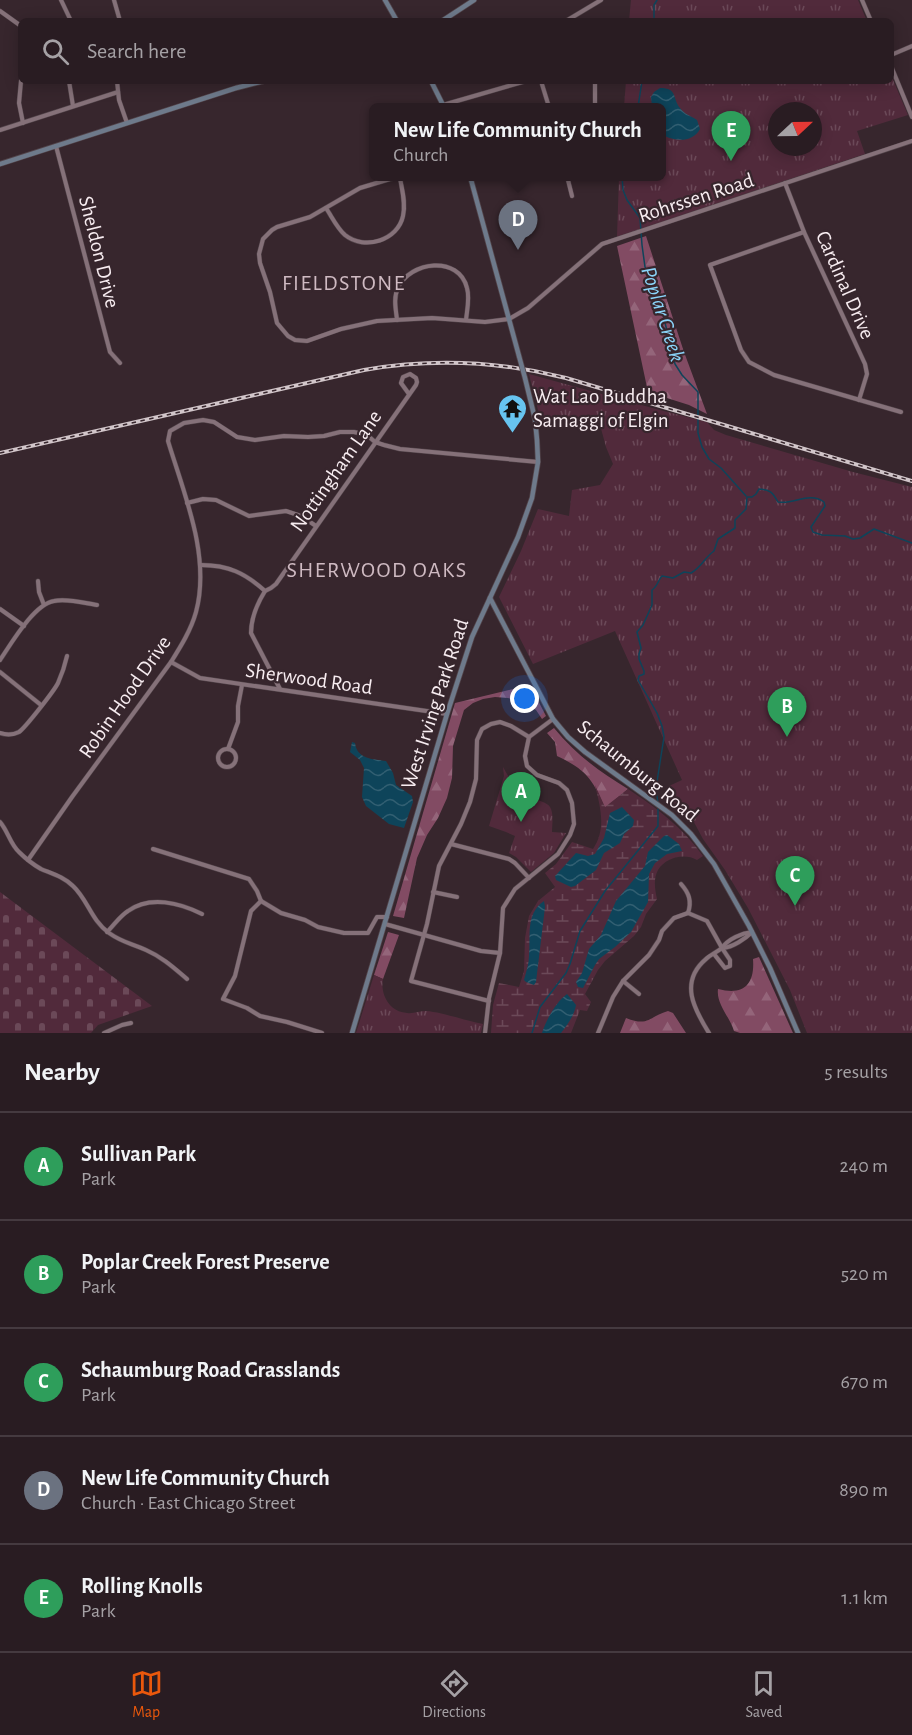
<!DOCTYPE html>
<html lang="en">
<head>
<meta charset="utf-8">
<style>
	:root { --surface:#291c22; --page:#31252a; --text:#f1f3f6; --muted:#a5a1a5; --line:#453a40; --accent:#ea580c }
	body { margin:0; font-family:"Alegreya Sans",sans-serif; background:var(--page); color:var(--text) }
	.compass { position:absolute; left:768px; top:102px; width:54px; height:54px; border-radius:50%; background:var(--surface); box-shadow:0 3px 15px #0003; rotate:68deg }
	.you { position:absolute; left:525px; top:699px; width:21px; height:21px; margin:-15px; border:4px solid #fff; border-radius:50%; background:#1a73e8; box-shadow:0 0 0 9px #1a73e833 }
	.badge { display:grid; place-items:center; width:39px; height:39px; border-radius:50%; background:var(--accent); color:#fff; font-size:20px; font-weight:700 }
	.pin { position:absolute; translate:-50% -50px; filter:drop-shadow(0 2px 3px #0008) }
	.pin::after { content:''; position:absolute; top:32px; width:21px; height:18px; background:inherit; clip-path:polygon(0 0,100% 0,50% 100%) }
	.popup { position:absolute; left:369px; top:103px; width:297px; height:78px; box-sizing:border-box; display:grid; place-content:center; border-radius:9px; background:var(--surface); filter:drop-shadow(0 2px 4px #0005); font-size:20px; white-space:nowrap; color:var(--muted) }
	.popup b { font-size:22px; color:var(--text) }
	.popup::after { content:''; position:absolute; left:50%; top:100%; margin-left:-12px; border:12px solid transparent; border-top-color:var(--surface) }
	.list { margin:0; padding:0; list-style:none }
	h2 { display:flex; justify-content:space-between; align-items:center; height:78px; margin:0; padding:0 24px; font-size:26px }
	h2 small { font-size:20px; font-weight:400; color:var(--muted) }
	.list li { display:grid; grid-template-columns:39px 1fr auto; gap:18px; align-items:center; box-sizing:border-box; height:108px; padding:0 24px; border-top:2px solid var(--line) }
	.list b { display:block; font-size:22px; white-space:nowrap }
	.list p { margin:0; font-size:20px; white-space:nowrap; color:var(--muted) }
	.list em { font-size:20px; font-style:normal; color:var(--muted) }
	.icon { flex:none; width:33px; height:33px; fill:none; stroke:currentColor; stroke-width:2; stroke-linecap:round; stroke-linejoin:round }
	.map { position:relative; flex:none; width:912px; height:1033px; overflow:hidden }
	.search { position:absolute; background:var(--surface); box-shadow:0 3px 15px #0003; left:18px; right:18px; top:18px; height:66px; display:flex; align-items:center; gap:15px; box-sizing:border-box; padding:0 21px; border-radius:9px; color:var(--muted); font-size:22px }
	.sheet { height:618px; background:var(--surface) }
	nav { display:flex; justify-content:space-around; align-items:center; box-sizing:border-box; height:84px; border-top:2px solid var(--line); background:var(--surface); font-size:16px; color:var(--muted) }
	nav a { display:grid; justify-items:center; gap:3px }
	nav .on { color:var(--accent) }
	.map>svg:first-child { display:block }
	.forest { fill:url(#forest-firs) }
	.wetland { fill:url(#wetland-marsh) }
	.cemetery { fill:url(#cemetery-stones) }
	.park { fill:url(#park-tufts); fill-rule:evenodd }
	.water { fill:url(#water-waves) }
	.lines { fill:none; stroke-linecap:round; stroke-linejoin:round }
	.stream { stroke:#0e445a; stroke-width:1.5 }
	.street-casing { stroke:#52444a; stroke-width:5 }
	.secondary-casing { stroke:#52444a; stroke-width:6 }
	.street { stroke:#857179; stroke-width:4 }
	.secondary { stroke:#6e7a8b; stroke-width:4.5 }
	.rail-casing { stroke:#d1c5c9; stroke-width:4 }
	.rail { stroke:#37262d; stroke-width:1.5; stroke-dasharray:4.5; stroke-linecap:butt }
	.secondary-bridge-casing { stroke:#52444a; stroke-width:6; stroke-linecap:butt }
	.secondary-bridge { stroke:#6e7a8b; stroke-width:4.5 }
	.labels { text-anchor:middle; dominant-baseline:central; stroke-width:4.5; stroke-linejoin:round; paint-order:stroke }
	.street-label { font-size:21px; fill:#f7ecf0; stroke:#37262d }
	.poi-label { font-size:21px; fill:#f7ecf0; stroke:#37262d; text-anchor:start }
	.neighbourhood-label { font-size:22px; letter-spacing:1.5px; fill:#cfbac2; stroke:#37262d }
	.water-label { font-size:22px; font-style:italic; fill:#8ad4f9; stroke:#37262d }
</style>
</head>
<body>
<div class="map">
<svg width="912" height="1033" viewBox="0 0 912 1033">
	<defs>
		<pattern id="forest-firs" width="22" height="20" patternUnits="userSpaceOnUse" patternTransform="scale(1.5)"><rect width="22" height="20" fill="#824b63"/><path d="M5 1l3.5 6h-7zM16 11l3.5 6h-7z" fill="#94657a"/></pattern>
		<pattern id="wetland-marsh" width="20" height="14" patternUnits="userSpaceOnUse" patternTransform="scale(1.5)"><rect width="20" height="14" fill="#512a3b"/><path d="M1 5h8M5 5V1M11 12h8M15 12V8" fill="none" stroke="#6b4958"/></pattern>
		<pattern id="cemetery-stones" width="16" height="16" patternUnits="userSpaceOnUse" patternTransform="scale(1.5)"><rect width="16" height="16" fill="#512a3b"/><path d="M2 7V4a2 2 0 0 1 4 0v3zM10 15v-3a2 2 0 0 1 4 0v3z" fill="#6b4958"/></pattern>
		<pattern id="park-tufts" width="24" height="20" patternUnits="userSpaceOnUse" patternTransform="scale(1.5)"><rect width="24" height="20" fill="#512a3b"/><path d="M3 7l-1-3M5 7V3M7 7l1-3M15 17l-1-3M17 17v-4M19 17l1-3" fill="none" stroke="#6b4958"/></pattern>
		<pattern id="water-waves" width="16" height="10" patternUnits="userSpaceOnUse" patternTransform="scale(1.5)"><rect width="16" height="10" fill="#0e445a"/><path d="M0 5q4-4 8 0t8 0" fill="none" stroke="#325f72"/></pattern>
	</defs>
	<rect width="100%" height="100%" fill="#37262d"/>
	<g class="forest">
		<polygon points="646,236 684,352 707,414 689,405 648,392 617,246"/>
		<polygon points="530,685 546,716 542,719 536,710 522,702 508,698 495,697 483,699 473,703 464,710 453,746 452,778 447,798 438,818 427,835 417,858 404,918 393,916 455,703"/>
		<path d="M554,728C575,754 600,772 628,789L605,808C592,778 586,770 557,756L555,742L547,733Z"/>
		<polygon points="388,932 399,935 383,979 374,975"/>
		<path d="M759,957L793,1033H740L734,1031C730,1017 716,1004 718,989C744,996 755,984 753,959Z"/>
		<path d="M668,1011L673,1013L686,1033H620L626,1018C649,1027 648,1017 668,1011Z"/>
	</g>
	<path class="wetland" d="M595,785L605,807L628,789C658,809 682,827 703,856L697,860C685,853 666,857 658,870C653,879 655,890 657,899L646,914L641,927L634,936L605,961L598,970L585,994L591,1002L587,1011L580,1010L571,1033H491L493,1005L499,983L519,987L524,971L525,938L529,916L538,901L555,887L545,873L556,864L572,842L593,849C607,829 600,806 595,785Z"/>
	<polygon class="cemetery" points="0,892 152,1006 98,1025 91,1033 0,1033"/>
	<g class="park">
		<polygon points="631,0 858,0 867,21 629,21"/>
		<path d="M891,75L908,115L857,131L865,154L617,237L619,177L662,176V107H624L626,81H891ZM777,111H813V147H777Z"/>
		<polygon points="529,374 656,409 707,422 714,430 726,435 853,472 912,487 912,1033 807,1033 790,990 748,908 725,870 703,839 688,811 669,800 669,786 682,780 615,631 533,664 499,597 521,551 538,509 569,516 572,490 600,485 613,464 606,447 599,421 541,422"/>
		<path d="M503,767C510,781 519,791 533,798C538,801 547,802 550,807C554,814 552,824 552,832L566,833L554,853L531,872L516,857L509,853L515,836L506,832L489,826L504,776Z"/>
		<path d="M374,975L383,979C380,994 389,1012 407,1013C413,1014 420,1011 426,1011C441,1012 467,1021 483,1024L481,1033H356Z"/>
	</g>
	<g class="water">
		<path d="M660,88C678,88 672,98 680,108C684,114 691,116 697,120L700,129C693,142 677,142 665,136L662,142V107H652L651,97L654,92Z"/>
		<path d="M352,742L355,743C357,759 372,759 386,761L393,773L396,785L412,796L413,802L404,828L389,824L366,806L362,797L364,768L360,760L350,752Z"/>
		<polygon points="622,807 634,820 633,826 624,834 620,843 604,853 596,870 575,886 571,887 556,880 555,876 557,874 576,853 588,856 595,854 604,838 610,813"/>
		<polygon points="667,835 679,844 682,851 667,854 655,863 649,874 648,902 631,932 615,947 599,959 595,965 583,988 578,987 576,982 582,973 589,949 601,935 616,901 645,866 648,852 664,836"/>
		<path d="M544,901L545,907L536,982L534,985L526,982L524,980C526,972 529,964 529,956C531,936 525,914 544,901Z"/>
		<path d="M567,994L576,1005C574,1016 568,1024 561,1033H542C546,1020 556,1002 567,994Z"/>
	</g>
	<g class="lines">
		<g class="stream">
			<polyline points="654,21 654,5 657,0"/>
			<polyline points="638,107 642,81"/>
			<polyline points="622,176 623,190 627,200 640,218 642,245 645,267 660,302 675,364 682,375 698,392 698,433 702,447 709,459 721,468 746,496"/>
			<path d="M748,497H752L756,494L759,489C770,489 773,493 778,502C794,505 809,491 824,502L825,506L811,527L813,532L822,535L845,536L853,539L860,538L874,529L912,543"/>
			<path d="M658,804L656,788L664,737L662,726L657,713L638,680L639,676L644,674V671L639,659V654L641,648L637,632L643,625L652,605V590C658,586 658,580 662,576L673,578L684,572L691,573C702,567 705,557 714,551L718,539L735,528V520L746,509L747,497"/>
			<polyline points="532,1033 540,1007 566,973 570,964 580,931 605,891 658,826 658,809"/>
		</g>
		<defs>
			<g id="street">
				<polyline points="61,0 71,21"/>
				<polyline points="114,0 120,21"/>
				<polyline points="862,0 871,21"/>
				<polyline points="0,11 21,26"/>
				<polyline points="566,21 601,0"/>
				<polyline points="891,55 912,46"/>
				<polyline points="891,66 912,117"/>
				<polyline points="21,81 19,103 23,123"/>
				<polyline points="69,81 73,106"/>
				<polyline points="117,81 119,100 127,123"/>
				<polyline points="541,81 549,107"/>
				<polyline points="443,105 526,81"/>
				<polyline points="595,107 595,81"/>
				<polyline points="0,130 118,92"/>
				<polyline points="56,146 110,352 120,363"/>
				<polyline points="408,176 390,179 360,188 310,217 277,227 272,230 263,239 259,254 260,263 270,292 277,323 288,336 295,340 307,341 341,329 377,321 432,318 485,322 509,319 528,308 602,244 912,141"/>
				<polyline points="567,176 572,196"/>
				<polyline points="785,183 804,232 865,364 867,374 859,400"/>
				<path d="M326,208C332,217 337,228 345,235C365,251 398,240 403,216C406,203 402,190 400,178"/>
				<polyline points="804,232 710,265 741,350 749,362 774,375 901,412"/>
				<path d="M397,320C396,310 393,298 398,288C410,261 459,255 467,288C470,298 467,310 466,320"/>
				<polyline points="187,503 203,499 216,500 249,516 286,511 301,516 316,526"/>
				<path d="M201,565C228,565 245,573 265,591"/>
				<polyline points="38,581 39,592 44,605"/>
				<polyline points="0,609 24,626"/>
				<path d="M0,660C11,644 34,604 54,601C67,598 84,603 97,605"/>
				<polyline points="171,662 200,678 447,714"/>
				<polyline points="0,672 41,705"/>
				<path d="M280,689L251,633C251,617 257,604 265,591L271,588L276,584L416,385L417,382L416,378L410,374L403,377L401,383L409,394"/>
				<path d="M0,733C6,735 13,735 19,732C25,728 54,691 58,683C62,674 65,665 67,656"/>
				<circle cx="227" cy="758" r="9"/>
				<polyline points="228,749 238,722 238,706 242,685"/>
				<path d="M0,822C8,831 10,844 19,852C25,858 34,865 41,869C53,874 64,877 73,886C88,900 91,920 109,933C123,943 131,943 146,950C162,957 174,968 187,979"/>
				<polyline points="451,844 509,859 515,863 529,878"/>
				<polyline points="153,849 249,879 257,891 261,901"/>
				<path d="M28,860L72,797L171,662C181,646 191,630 196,612C211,556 184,494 168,441L170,431L184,423L203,420L214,422L237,437L255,440L284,436L308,437L324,436L340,432H354L367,435L375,442L384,445L400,449L538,462"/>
				<path d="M681,884C689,893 692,901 688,913"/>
				<polyline points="433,892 457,897"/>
				<polyline points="261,901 251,911 235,976 223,999 247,1008 260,1016 287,1022 322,1033"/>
				<polyline points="261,901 281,913 305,920 318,927 344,933 368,933 377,917 387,917"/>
				<polyline points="385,924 481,951 500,953"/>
				<path d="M107,932C114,925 120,916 128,911C150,895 180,903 202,914"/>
				<path d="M722,948C728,939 742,933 752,932"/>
				<path d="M723,948C733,947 745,939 752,932"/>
				<polyline points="714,954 725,968 730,966 730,960 722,948"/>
				<polyline points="623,981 639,994"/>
				<polyline points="489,1001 411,981 427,924 439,866 461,824 470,802 476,779 477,740 482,729 491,724 500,722 511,726 529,737"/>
				<polyline points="104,1033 122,1025 131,1023"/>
				<polyline points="485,1033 489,998 500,953 503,908 515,889 558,854 570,835 574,824 572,803 567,790 559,783 537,775 527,766 525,756 529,737 553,719"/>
				<path d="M598,1033L613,997L623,981L649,955L659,940L662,931L674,918L688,913L707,921L722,948C717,952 710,955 706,959C679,982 694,1009 709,1033"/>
			</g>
			<g id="secondary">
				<polyline points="385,0 397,21"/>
				<polyline points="442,21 474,0"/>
				<polyline points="431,81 444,107"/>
				<polyline points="0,164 236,88 264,81"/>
				<polyline points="470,176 519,356"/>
				<polyline points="490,598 553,719 568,737 585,752 672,815 691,834 714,864 749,926 770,968 798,1033"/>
				<polyline points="352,1033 447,714 472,637 518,537 532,498 538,462 537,440 535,419 525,378"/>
			</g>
		</defs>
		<use href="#street" class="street-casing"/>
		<use href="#secondary" class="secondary-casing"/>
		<use href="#street" class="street"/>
		<use href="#secondary" class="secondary"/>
		<defs>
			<path id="rail" d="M0,453L364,370C433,358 499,361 566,378L912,481"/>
		</defs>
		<use href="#rail" class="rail-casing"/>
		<use href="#rail" class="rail"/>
		<defs>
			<polyline id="secondary-bridge" points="519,356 525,378"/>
		</defs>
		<use href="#secondary-bridge" class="secondary-bridge-casing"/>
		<use href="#secondary-bridge" class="secondary-bridge"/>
	</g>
	<defs>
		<symbol id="temple-pin" viewBox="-11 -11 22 30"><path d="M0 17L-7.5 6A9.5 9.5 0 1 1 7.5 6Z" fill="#67c4f0" stroke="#37262d"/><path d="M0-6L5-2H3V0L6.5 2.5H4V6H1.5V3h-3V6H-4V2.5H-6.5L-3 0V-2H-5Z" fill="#111"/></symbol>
	</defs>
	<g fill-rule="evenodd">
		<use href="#temple-pin" x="496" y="392" width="33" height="45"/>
	</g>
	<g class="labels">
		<g class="street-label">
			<text transform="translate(696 198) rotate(-18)">Rohrssen Road</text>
			<text transform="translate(99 252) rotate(76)">Sheldon Drive</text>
			<text transform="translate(845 285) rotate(66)">Cardinal Drive</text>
			<text transform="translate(336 471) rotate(-55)">Nottingham Lane</text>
			<text transform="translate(309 679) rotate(8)">Sherwood Road</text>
			<text transform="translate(125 697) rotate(-55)">Robin Hood Drive</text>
			<text transform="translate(435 704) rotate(-72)">West Irving Park Road</text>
			<text transform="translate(638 771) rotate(39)">Schaumburg Road</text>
		</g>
		<g class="poi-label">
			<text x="533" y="396">Wat Lao Buddha<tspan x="533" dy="24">Samaggi of Elgin</tspan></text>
		</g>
		<g class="neighbourhood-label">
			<text x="344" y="283">FIELDSTONE</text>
			<text x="377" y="570">SHERWOOD OAKS</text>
		</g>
		<g class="water-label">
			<text transform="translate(663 314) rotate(72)">Poplar Creek</text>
		</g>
	</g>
</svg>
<svg class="compass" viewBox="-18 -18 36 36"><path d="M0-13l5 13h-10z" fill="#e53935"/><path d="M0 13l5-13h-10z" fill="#a5a1a5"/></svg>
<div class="you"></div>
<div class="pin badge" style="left:521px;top:822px;background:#2e9e5b">A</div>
<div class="pin badge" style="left:787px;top:737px;background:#2e9e5b">B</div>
<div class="pin badge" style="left:795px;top:906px;background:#2e9e5b">C</div>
<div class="pin badge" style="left:518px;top:250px;background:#6b7280">D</div>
<div class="popup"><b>New Life Community Church</b>Church</div>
<div class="pin badge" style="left:731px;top:161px;background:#2e9e5b">E</div>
<div class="search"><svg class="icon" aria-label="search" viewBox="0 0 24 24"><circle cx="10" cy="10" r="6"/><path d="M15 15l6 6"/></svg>Search here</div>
</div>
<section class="sheet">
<h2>Nearby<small>5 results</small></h2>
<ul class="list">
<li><span class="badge" style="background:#2e9e5b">A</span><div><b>Sullivan Park</b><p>Park</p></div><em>240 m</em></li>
<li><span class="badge" style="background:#2e9e5b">B</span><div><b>Poplar Creek Forest Preserve</b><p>Park</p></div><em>520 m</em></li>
<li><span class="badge" style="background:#2e9e5b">C</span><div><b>Schaumburg Road Grasslands</b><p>Park</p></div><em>670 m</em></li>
<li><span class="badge" style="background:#6b7280">D</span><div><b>New Life Community Church</b><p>Church · East Chicago Street</p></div><em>890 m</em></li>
<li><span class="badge" style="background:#2e9e5b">E</span><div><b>Rolling Knolls</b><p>Park</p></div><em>1.1 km</em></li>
</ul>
</section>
<nav>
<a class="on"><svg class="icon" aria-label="map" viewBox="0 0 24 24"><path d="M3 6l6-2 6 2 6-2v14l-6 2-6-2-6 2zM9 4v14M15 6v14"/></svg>Map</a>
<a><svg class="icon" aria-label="directions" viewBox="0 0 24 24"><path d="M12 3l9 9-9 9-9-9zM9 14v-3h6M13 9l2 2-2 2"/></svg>Directions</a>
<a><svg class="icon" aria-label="saved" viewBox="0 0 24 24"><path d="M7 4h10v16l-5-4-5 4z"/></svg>Saved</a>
</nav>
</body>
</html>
